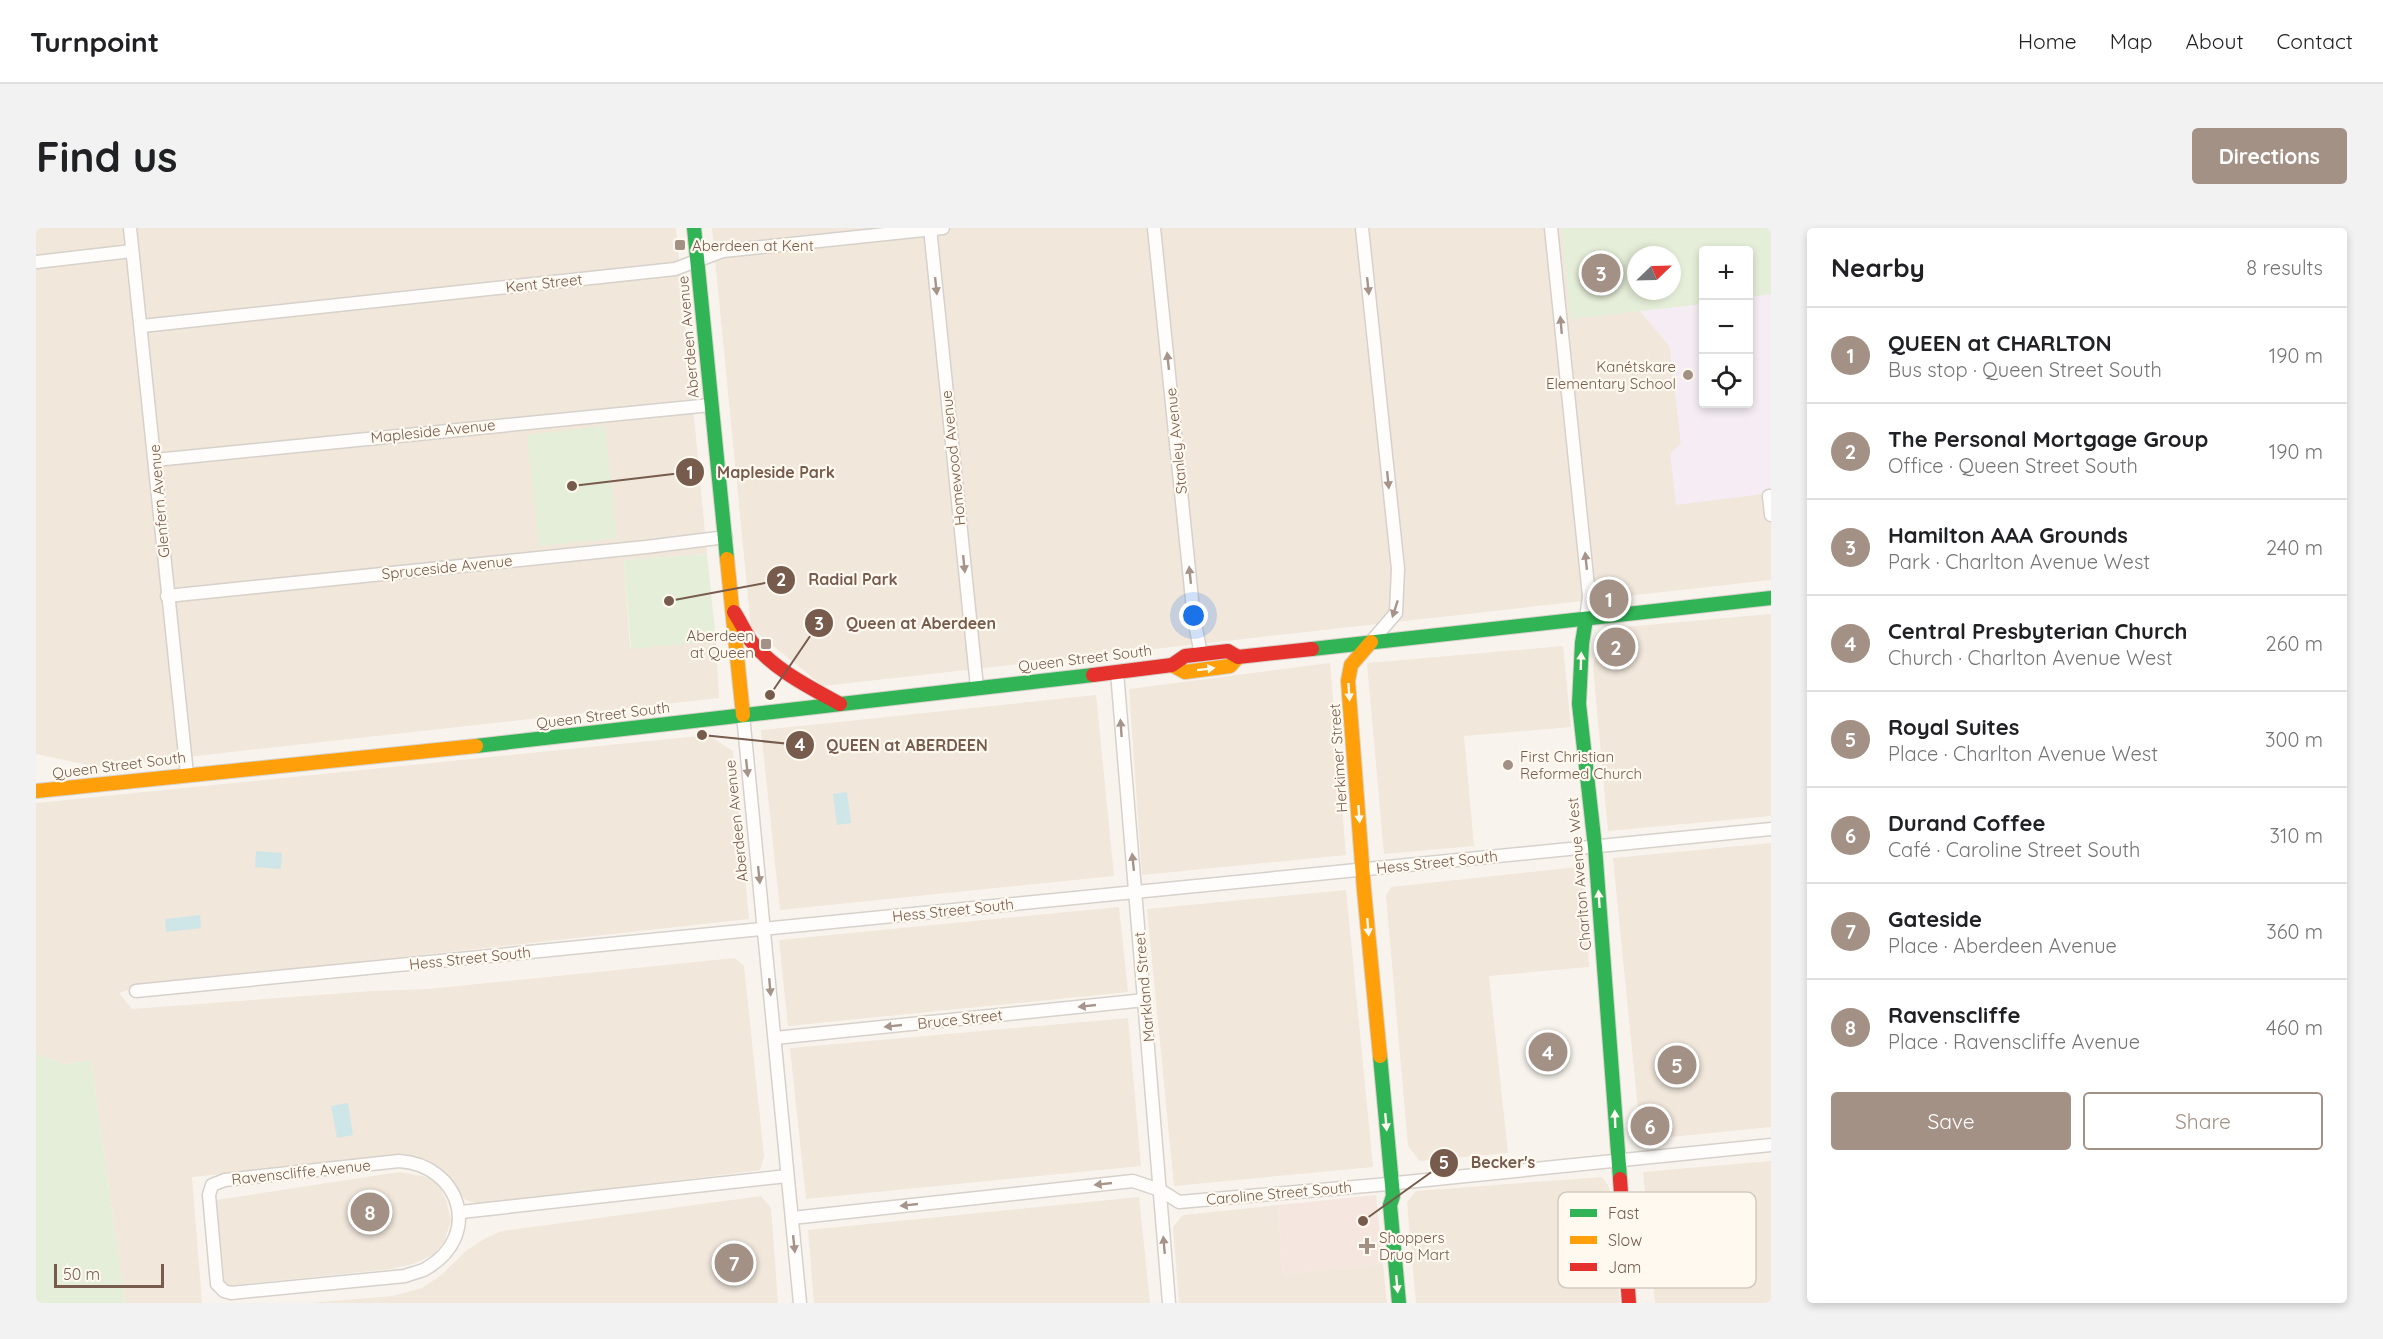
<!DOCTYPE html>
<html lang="en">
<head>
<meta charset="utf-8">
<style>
	:root { --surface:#fff; --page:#f2f2f2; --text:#202124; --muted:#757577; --line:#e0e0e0; --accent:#a49185 }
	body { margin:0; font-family:Quicksand,sans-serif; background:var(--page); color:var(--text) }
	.controls { position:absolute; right:18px; top:18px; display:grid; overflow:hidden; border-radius:6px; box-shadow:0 3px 9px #0003 }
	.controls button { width:54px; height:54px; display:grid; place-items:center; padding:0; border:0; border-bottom:2px solid var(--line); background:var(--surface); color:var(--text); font:30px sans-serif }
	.compass { position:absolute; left:1591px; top:18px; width:54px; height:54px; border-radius:50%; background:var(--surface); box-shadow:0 3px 9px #0003; rotate:67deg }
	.scale { position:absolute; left:18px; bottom:15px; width:110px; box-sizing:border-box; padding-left:6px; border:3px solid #775c4d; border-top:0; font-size:16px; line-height:21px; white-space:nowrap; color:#775c4d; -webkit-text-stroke:4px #fff9f0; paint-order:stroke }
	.you { position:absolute; left:1158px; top:388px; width:21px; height:21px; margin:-15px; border:4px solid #fff; border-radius:50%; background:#1a73e8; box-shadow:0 0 0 9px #1a73e833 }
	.badge { display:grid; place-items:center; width:39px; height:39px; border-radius:50%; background:var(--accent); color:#fff; font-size:20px; font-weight:700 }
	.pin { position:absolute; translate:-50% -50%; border:3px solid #fff; box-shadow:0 2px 6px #0006 }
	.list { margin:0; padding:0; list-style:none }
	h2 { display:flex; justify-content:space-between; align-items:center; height:78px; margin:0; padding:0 24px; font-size:26px }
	h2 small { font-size:20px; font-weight:400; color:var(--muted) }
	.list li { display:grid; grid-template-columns:39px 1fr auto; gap:18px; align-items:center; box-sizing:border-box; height:96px; padding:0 24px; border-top:2px solid var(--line) }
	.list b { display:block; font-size:22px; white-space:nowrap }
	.list p { margin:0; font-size:20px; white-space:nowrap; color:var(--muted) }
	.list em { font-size:20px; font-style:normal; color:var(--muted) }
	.actions { display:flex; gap:12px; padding:18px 24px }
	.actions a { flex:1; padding:14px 0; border:2px solid var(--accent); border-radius:6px; text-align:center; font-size:21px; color:var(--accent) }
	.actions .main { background:var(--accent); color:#fff }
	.icon { flex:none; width:33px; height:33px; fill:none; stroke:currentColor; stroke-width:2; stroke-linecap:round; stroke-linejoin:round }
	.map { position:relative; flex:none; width:1735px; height:1075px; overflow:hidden; border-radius:6px }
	header { display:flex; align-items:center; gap:36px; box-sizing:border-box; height:84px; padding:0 30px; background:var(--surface); border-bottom:2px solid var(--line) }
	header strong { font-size:28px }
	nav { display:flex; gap:33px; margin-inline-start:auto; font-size:21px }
	.intro { display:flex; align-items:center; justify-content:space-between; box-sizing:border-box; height:144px; padding:0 36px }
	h1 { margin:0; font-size:42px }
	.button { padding:15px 27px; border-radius:6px; background:var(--accent); color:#fff; font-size:21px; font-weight:700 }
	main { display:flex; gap:36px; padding:0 36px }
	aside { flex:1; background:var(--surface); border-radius:6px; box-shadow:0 3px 9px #0003 }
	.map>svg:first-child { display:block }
	.residential { fill:#f1e7db }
	.commercial { fill:#f5e7df }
	.education { fill:#f5ecf4 }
	.green { fill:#e5eed8; fill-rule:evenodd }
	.water { fill:#cfe6e8 }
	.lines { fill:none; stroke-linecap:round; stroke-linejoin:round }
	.street-casing { stroke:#d7d1cb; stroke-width:15 }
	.fast-casing { stroke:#d8d1cb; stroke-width:16 }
	.slow-casing { stroke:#d8d1cb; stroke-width:16 }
	.jam-casing { stroke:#d8d1cb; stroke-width:16 }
	.street { stroke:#fefdfc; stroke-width:12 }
	.fast { stroke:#30b455; stroke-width:14 }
	.slow { stroke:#ff9f0a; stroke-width:14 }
	.jam { stroke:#e5322d; stroke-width:14 }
	.oneway { fill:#a6948a }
	.oneway2 { fill:#fff9f0 }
	.poi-dot { fill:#a49185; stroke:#fff9f0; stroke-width:2 }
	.labels { text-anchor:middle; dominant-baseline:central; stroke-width:4.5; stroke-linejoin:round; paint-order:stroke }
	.poi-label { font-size:15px; fill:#775c4d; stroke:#fff9f0; text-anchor:start }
	.street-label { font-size:15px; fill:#775c4d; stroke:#fff9f0 }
	.key { fill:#fff9f0; stroke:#d6cabf; stroke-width:1.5 }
	.key-label { font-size:16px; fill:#775c4d }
	.leader { fill:none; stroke:#775c4d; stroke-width:2 }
	.callout-dot { fill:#775c4d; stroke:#fff9f0; stroke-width:2 }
	.mark-label { font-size:18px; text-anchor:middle; font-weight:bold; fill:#fff }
	.callout-label { font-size:16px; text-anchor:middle; font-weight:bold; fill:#775c4d; stroke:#fff9f0; stroke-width:4.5; stroke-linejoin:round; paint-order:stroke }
</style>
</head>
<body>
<header>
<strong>Turnpoint</strong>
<nav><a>Home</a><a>Map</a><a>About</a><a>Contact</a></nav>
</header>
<div class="intro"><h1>Find us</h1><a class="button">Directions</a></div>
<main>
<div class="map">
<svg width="1735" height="1075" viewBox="0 0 1735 1075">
	<rect width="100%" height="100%" fill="#f8f4ed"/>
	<g class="residential">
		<polygon points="0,0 640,0 671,326 588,332 594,420 680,413 683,470 61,539 0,526"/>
		<polygon points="676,0 1526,0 1535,90 1604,83 1634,119 1645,215 1735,265 1735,352 787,458 715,400"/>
		<polygon points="1735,386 1735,588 1572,603 1557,439 1566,401"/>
		<polygon points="1527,418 1535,499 1428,508 1438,618 1348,626 1331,435"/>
		<polygon points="1294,435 1310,627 1106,647 1093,461"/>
		<polygon points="1060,467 1078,648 744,682 725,502"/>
		<polygon points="672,507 697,523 713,691 103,758 83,765 96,781 336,763 392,761 699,730 708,738 728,928 724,942 446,977 430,972 403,949 382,934 364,927 156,949 166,1075 89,1075 55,833 29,836 0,826 0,575"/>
		<polygon points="1735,615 1735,899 1605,912 1577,630"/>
		<polygon points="1542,639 1547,645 1553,739 1453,748 1472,925 1384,933 1372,918 1350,668 1355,659"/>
		<polygon points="1310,662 1337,939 1138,958 1111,681"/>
		<polygon points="1083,679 1092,764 752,798 743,712"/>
		<polygon points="1092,790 1105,938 770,971 754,820"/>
		<polygon points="1735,933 1735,1075 1619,1075 1607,944"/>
		<polygon points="363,944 387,948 402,955 410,972 415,992 408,1014 397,1027 377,1036 355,1041 189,1058 180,972"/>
		<polygon points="1566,949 1573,959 1584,1075 1380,1075 1371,974 1380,963"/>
		<polygon points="725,968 735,980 742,1075 273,1075 357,1068 386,1060 404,1048 430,1023 448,1011 466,1003"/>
		<polygon points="1103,969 1114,1075 778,1075 772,1002"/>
		<polygon points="1242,977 1247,1046 1347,1036 1351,1075 1143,1075 1137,999 1147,987"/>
	</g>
	<polygon class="commercial" points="1340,967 1347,1036 1247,1046 1242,977"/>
	<polygon class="education" points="1735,66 1735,265 1640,277 1634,226 1645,215 1634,119 1604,83 1667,76 1668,176 1712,176 1713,69"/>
	<g class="green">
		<path d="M1526,0H1735V66L1713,69L1712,22H1668L1667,76L1534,91ZM1600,27H1636V63H1600Z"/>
		<polygon points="569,198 581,310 503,318 491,207"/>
		<polygon points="671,326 680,413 595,421 588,332"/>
		<polygon points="0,826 29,836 55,833 89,1075 0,1075"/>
	</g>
	<g class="water">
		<polygon points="811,564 815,595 801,597 797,566"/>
		<polygon points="220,623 246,625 245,641 219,639"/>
		<polygon points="164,687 165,700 130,704 129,691"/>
		<polygon points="312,875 317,907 301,910 295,878"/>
	</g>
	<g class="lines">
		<defs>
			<g id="street">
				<polyline points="94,0 151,546"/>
				<polyline points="894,0 941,459"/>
				<polyline points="1118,0 1158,391 1165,426"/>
				<polyline points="1326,0 1362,341 1360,385 1335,414"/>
				<polyline points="1515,0 1553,368 1550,391"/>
				<polyline points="0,34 96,23"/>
				<polyline points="106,98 639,41 687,23 907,0"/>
				<polyline points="119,232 675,177"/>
				<polyline points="1733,268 1735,287"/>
				<polyline points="131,368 610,319 690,309"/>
				<polyline points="1081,444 1133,1075"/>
				<polyline points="707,487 764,1075"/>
				<polyline points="100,763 1735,601"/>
				<polyline points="739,810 1109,772"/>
				<path d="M363,933C424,937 447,1007 391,1040C385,1044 376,1045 369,1048L195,1065L188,1063L181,1056L173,967L176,957L189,952Z"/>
				<polyline points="425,984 751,948"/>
				<polyline points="756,990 1097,953 1124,962 1143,974 1341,957 1735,917"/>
			</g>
			<g id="fast">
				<polyline points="658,0 691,331"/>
				<polyline points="1550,391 1546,415 1543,476 1559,619 1584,951"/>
				<polyline points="1276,421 1735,370"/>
				<polyline points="440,518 1057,447"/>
				<polyline points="1344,828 1357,968 1354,977 1363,1075"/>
			</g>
			<g id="slow">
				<polyline points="691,331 707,487"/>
				<polyline points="1335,414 1315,437 1312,453 1328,662 1344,828"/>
				<polyline points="1136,437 1149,444 1194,438 1202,429"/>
				<polyline points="0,563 440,518"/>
			</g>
			<g id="jam">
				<path d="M698,384C704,393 709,404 715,413C737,441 773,459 804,476"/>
				<polyline points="1057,447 1136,437 1149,428 1192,423 1202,429 1276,421"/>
				<polyline points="1584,951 1593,1075"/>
			</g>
		</defs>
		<use href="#street" class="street-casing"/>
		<use href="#fast" class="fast-casing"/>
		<use href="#slow" class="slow-casing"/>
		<use href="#jam" class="jam-casing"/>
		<use href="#street" class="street"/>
		<use href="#fast" class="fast"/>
		<use href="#slow" class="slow"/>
		<use href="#jam" class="jam"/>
	</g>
	<defs><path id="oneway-solid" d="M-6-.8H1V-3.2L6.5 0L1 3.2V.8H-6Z" transform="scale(1.5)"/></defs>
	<g class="oneway">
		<use href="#oneway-solid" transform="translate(900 58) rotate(84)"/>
		<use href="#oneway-solid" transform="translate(1332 58) rotate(84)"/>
		<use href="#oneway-solid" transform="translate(1525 97) rotate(-95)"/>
		<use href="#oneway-solid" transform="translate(1132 133) rotate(-96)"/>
		<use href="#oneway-solid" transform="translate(1352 252) rotate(84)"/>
		<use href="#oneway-solid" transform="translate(1550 333) rotate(-96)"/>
		<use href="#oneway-solid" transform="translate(928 336) rotate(84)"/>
		<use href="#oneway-solid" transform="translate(1154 347) rotate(-96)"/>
		<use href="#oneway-solid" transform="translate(1359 381) rotate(108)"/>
		<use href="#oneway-solid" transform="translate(1085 500) rotate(-94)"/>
		<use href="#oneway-solid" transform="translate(711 540) rotate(84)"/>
		<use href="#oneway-solid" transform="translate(1097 634) rotate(-96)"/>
		<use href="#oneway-solid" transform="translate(723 647) rotate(84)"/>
		<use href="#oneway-solid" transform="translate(734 759) rotate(85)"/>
		<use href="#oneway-solid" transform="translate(1051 778) rotate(174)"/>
		<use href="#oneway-solid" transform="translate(857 798) rotate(174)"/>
		<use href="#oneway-solid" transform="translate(1067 956) rotate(174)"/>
		<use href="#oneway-solid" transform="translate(873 977) rotate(174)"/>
		<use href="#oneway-solid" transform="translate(758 1016) rotate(84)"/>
		<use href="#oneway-solid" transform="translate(1128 1017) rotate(-95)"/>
	</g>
	<g class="oneway2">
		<use href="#oneway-solid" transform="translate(1545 433) rotate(-88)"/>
		<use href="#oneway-solid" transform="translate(1170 441) rotate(-7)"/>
		<use href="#oneway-solid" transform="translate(1313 464) rotate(86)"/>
		<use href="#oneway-solid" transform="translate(1323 586) rotate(86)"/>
		<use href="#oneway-solid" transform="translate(1563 671) rotate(-94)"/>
		<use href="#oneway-solid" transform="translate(1332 699) rotate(85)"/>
		<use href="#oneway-solid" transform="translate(1579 891) rotate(-92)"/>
		<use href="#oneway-solid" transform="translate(1350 894) rotate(85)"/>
		<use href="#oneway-solid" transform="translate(1361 1056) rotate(85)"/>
	</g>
	<g class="poi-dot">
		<rect x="638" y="11" width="12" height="12" rx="3"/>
		<circle cx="1652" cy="147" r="6"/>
		<rect x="724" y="410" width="12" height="12" rx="3"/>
		<circle cx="1472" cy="537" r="6"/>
		<path d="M1328 1009h6v6h6v6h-6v6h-6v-6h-6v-6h6z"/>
	</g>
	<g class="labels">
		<g class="poi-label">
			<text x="656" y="17">Aberdeen at Kent</text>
			<text x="1640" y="138" text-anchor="end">Kanétskare<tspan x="1640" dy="17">Elementary School</tspan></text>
			<text x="718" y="407" text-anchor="end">Aberdeen<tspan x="718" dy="17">at Queen</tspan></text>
			<text x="1484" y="528">First Christian<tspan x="1484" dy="17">Reformed Church</tspan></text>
			<text x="1343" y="1009">Shoppers<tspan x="1343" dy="17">Drug Mart</tspan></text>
		</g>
		<g class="street-label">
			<text transform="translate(508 55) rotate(-6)">Kent Street</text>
			<text transform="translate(652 109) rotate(-95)">Aberdeen Avenue</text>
			<text transform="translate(397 203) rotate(-6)">Mapleside Avenue</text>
			<text transform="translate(1140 213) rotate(-96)">Stanley Avenue</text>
			<text transform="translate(917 230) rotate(-96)">Homewood Avenue</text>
			<text transform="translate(123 273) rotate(-95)">Glenfern Avenue</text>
			<text transform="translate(411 339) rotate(-6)">Spruceside Avenue</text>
			<text transform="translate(1049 430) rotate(-7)">Queen Street South</text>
			<text transform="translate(567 487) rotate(-7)">Queen Street South</text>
			<text transform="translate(1302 530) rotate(-94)">Herkimer Street</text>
			<text transform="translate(83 537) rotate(-7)">Queen Street South</text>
			<text transform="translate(700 593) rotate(-96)">Aberdeen Avenue</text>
			<text transform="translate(1401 634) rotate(-6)">Hess Street South</text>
			<text transform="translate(1543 646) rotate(-95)">Charlton Avenue West</text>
			<text transform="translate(917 682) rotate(-6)">Hess Street South</text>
			<text transform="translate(434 730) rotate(-6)">Hess Street South</text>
			<text transform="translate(1108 759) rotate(-95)">Markland Street</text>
			<text transform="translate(924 791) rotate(-6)">Bruce Street</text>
			<text transform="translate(265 944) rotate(-6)">Ravenscliffe Avenue</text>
			<text transform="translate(1243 965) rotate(-5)">Caroline Street South</text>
		</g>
	</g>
	<rect x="1522" y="964" width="198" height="96" rx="9" class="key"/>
	<rect x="1534" y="981" width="27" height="8" fill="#30b455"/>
	<rect x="1534" y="1008" width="27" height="8" fill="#ff9f0a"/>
	<rect x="1534" y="1035" width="27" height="8" fill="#e5322d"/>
	<g class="key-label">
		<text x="1572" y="991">Fast</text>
		<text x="1572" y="1018">Slow</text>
		<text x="1572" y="1045">Jam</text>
	</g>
	<path class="leader" d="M536 258L654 244M633 373L745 352M734 467L783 395M666 507L764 517M1327 993L1408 935"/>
	<g class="callout-dot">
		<circle cx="536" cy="258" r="6"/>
		<circle cx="633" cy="373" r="6"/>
		<circle cx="734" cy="467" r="6"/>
		<circle cx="666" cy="507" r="6"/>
		<circle cx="1327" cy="993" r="6"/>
		<circle cx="654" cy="244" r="15"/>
		<circle cx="745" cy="352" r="15"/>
		<circle cx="783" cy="395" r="15"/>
		<circle cx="764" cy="517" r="15"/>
		<circle cx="1408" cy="935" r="15"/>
	</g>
	<g class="mark-label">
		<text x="654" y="251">1</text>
		<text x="745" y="358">2</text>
		<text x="783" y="402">3</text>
		<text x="764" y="523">4</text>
		<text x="1408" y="941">5</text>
	</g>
	<g class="callout-label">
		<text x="740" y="250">Mapleside Park</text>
		<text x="817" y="357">Radial Park</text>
		<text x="885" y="401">Queen at Aberdeen</text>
		<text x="871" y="523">QUEEN at ABERDEEN</text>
		<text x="1467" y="940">Becker's</text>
	</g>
</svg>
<div class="controls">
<button>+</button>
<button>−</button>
<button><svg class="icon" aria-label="locate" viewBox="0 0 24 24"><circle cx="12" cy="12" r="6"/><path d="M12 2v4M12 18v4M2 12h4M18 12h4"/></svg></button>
</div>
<svg class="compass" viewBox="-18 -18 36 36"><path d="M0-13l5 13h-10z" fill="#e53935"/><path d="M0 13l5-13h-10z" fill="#757577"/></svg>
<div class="scale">50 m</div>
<div class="you"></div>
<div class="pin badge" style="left:1573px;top:371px">1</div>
<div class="pin badge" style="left:1580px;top:419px">2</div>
<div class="pin badge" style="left:1565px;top:45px">3</div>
<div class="pin badge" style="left:1512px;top:824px">4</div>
<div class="pin badge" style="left:1641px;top:837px">5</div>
<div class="pin badge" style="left:1614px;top:898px">6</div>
<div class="pin badge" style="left:698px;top:1035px">7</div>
<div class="pin badge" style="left:334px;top:984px">8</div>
</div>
<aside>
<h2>Nearby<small>8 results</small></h2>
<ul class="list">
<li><span class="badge">1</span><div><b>QUEEN at CHARLTON</b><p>Bus stop · Queen Street South</p></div><em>190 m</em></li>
<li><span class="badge">2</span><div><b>The Personal Mortgage Group</b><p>Office · Queen Street South</p></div><em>190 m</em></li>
<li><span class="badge">3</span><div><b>Hamilton AAA Grounds</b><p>Park · Charlton Avenue West</p></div><em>240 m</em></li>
<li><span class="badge">4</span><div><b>Central Presbyterian Church</b><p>Church · Charlton Avenue West</p></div><em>260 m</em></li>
<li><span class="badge">5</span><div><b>Royal Suites</b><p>Place · Charlton Avenue West</p></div><em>300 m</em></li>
<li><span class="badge">6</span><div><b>Durand Coffee</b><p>Café · Caroline Street South</p></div><em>310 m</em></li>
<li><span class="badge">7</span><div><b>Gateside</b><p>Place · Aberdeen Avenue</p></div><em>360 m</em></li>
<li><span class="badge">8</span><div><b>Ravenscliffe</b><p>Place · Ravenscliffe Avenue</p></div><em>460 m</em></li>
</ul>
<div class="actions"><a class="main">Save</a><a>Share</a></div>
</aside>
</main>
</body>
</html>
